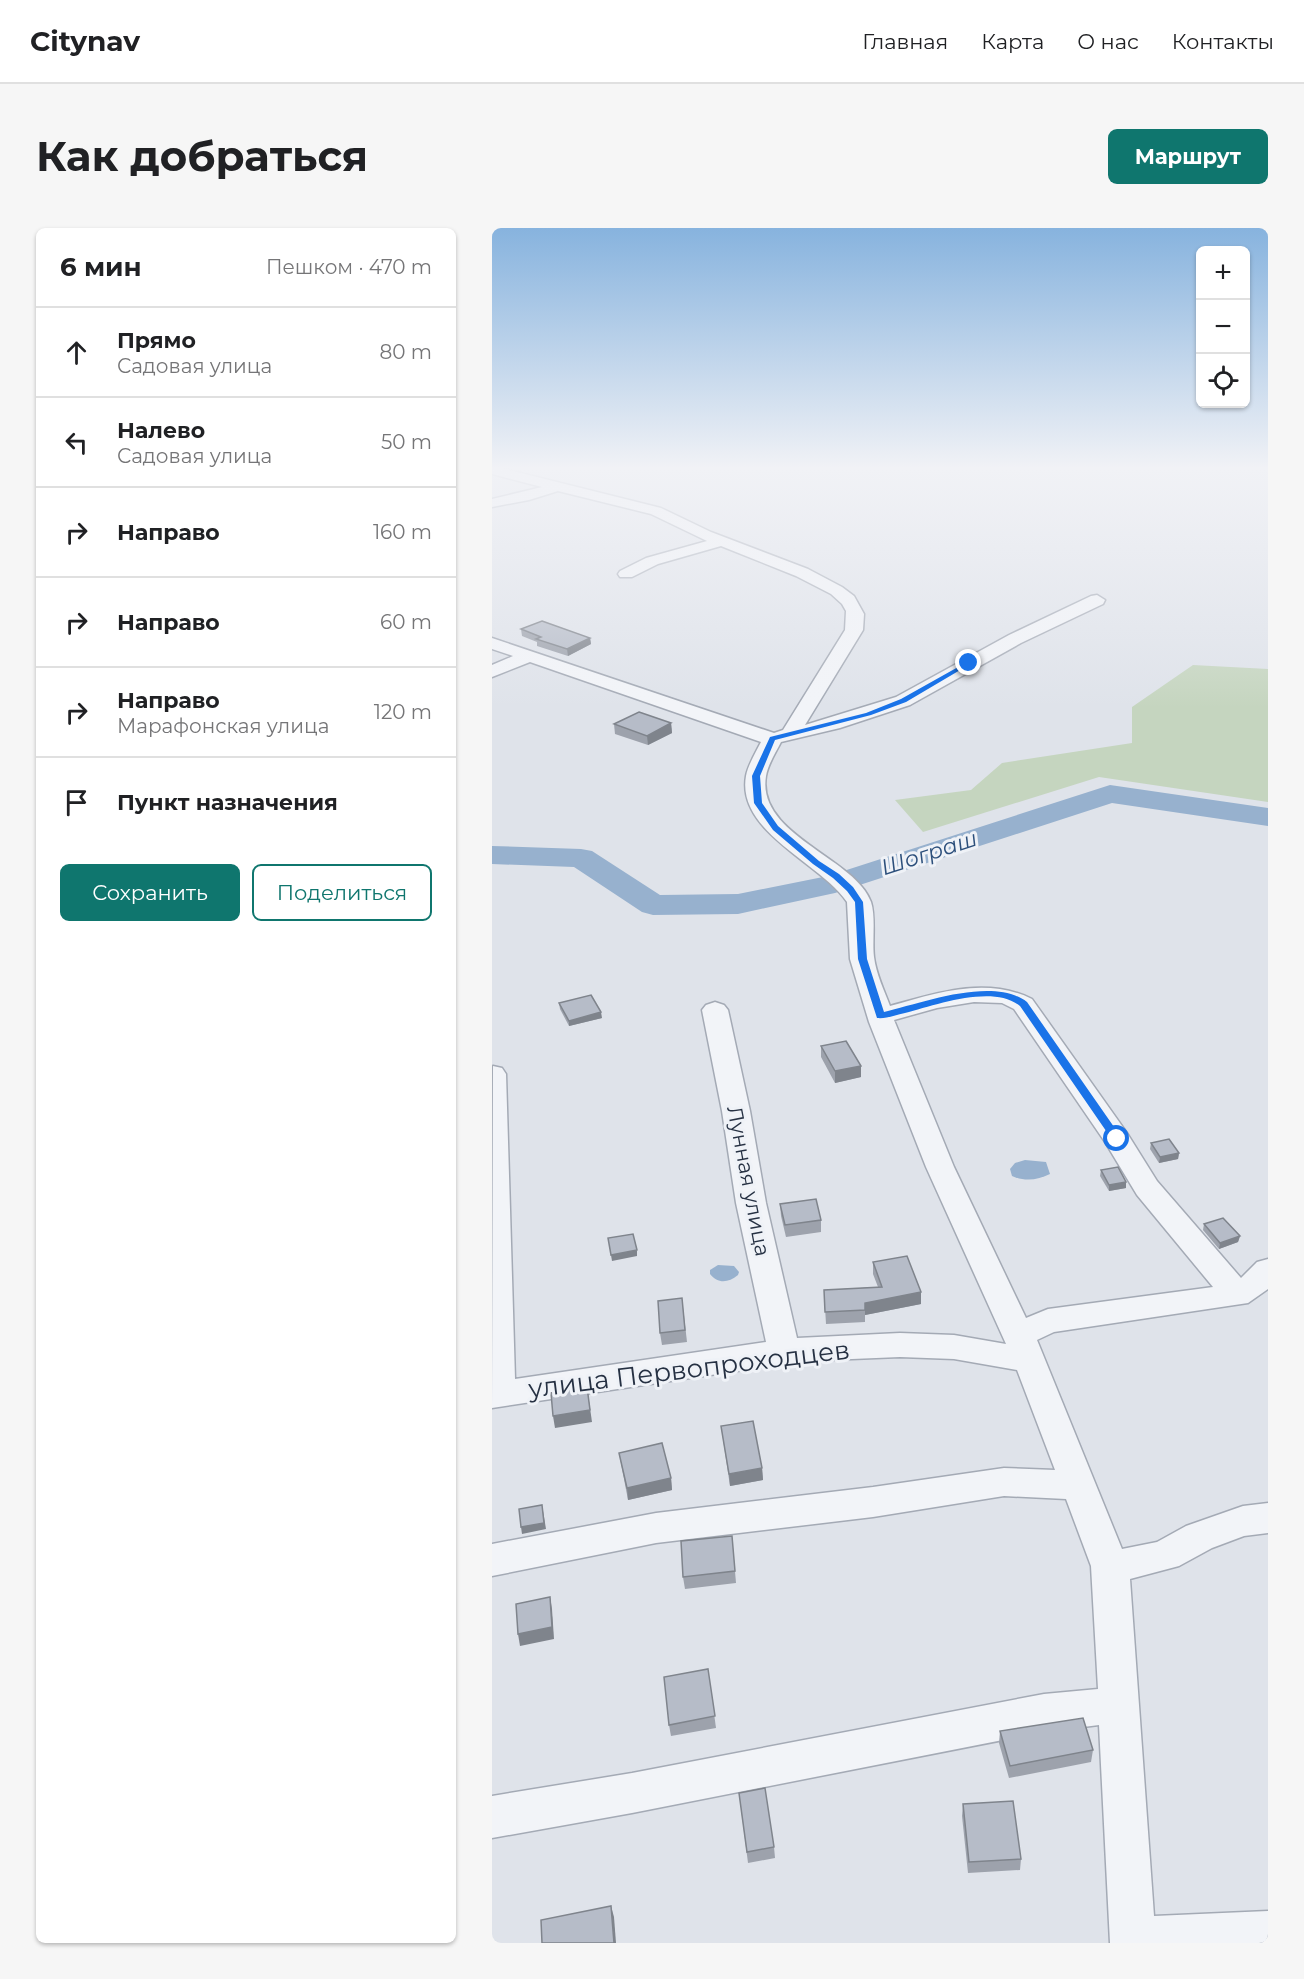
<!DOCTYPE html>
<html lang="ru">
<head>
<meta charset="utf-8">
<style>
	:root { --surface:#fff; --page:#f6f6f6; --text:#202124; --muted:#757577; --line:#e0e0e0; --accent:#0f766e }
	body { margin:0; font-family:Montserrat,sans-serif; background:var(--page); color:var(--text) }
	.controls { position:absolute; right:18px; top:18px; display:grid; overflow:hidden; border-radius:9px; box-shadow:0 2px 4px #0004 }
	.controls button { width:54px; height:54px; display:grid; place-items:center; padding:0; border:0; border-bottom:2px solid var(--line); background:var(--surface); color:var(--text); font:30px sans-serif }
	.stop { position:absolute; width:18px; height:18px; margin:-14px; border:4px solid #1a73e8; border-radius:50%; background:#fff }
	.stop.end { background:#1a73e8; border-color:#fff; box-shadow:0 2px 6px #0008 }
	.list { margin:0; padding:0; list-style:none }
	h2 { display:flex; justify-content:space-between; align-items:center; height:78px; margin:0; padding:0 24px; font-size:26px }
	h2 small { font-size:20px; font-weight:400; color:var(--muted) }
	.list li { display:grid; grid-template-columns:39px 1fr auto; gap:18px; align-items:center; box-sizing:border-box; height:90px; padding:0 24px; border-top:2px solid var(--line) }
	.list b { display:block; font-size:22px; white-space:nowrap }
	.list p { margin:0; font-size:20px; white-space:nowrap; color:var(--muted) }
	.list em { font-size:20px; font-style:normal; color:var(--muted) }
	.actions { display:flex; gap:12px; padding:18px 24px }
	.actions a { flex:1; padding:14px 0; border:2px solid var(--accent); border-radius:9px; text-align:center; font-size:21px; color:var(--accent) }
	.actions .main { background:var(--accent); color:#fff }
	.icon { flex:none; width:33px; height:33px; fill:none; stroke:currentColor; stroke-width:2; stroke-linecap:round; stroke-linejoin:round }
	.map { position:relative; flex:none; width:776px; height:1715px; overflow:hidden; border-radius:9px }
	header { display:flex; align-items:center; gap:36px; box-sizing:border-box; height:84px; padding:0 30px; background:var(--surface); border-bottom:2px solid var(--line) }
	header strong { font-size:28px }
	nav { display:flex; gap:33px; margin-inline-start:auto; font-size:21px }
	.intro { display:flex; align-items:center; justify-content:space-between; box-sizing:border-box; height:144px; padding:0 36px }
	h1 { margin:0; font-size:42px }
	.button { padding:15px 27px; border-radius:9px; background:var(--accent); color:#fff; font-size:21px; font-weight:700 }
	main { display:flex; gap:36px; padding:0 36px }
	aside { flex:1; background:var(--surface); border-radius:9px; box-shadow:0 2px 4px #0004 }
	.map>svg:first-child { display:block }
	.green { fill:#c5d5bf }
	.water { fill:#97b1ce }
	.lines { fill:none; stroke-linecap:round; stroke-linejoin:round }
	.river { fill:#97b1ce; fill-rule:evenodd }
	.minor-casing { stroke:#a4aab5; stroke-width:3 }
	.minor { fill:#f2f4f8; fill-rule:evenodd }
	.wall { fill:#9da2ac }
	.shaded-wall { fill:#7f848c }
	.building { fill:#b6bcc8; stroke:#7f848c; stroke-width:1.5 }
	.route { fill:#1a73e8 }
	.labels { text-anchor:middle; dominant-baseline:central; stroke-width:6; stroke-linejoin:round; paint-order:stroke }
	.street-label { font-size:21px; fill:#263143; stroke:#eff2f7 }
	.water-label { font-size:22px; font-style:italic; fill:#2c4f7b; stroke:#eff2f7 }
	.near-street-label { font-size:26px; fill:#263143; stroke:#eff2f7 }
</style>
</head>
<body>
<header>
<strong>Citynav</strong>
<nav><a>Главная</a><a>Карта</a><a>О нас</a><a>Контакты</a></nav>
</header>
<div class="intro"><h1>Как добраться</h1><a class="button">Маршрут</a></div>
<main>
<aside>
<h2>6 мин<small>Пешком · 470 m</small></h2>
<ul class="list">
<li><svg class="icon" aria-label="ahead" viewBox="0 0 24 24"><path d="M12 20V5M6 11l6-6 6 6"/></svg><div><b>Прямо</b><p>Садовая улица</p></div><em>80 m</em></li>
<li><svg class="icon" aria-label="left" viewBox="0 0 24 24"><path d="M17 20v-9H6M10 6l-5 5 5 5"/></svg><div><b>Налево</b><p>Садовая улица</p></div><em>50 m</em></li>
<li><svg class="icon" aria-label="right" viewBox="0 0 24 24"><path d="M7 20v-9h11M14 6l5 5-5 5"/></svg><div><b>Направо</b></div><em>160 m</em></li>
<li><svg class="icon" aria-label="right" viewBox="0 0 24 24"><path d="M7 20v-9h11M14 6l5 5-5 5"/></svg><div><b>Направо</b></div><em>60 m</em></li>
<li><svg class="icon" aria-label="right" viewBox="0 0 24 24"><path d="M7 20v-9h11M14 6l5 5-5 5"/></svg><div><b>Направо</b><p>Марафонская улица</p></div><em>120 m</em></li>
<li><svg class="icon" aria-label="arrive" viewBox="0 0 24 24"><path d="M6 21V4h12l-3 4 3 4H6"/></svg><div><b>Пункт назначения</b></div></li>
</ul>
<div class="actions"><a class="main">Сохранить</a><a>Поделиться</a></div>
</aside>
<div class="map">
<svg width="776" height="1715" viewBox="0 0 776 1715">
	<rect width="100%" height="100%" fill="#dfe3ea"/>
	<polygon class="green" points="701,437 776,441 776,574 607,549 431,604 403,572 479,562 510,535 640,515 640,479"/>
	<g class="water">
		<path d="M533,932L554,934L558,946C546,952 533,954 520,948L518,941L523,935Z"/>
		<path d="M226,1037L242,1038L247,1044L246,1047C236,1055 226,1056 218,1046V1042Z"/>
	</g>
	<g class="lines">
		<polygon class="river" points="618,557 776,580 776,598 620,575 343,665 246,686 161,687 150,684 82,639 0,636 0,618 89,621 100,623 168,667 246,666 336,648"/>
		<defs>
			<path id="minor" d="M0,240H9L169,280L219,304L316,341L350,359L362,368L372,386L371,402L313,497L404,469L517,407L599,368L605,367L613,372L611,376L529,415L418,477L348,500L289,514C284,524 276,536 274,548C264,607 364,630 379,674C384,689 380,713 382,729C384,746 392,762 398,778C444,765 494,748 540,771L635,905L665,953L749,1050L765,1034L776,1031V1061L756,1075L562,1104L545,1112L630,1321L665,1314L694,1298L751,1278L776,1275V1305L752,1308L720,1320L687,1338L638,1351L662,1688L776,1683V1715H618L607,1497L552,1504L140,1585L0,1610V1568L140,1545L552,1466L606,1461L599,1338L574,1271L512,1268L381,1289L164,1315L0,1348V1316L164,1285L381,1259L512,1240L563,1242L525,1142L462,1131L408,1129L312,1133L0,1180L1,838L10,840L14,846L23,1151L274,1114L244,975L230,883L210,782L214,777L223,774L232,777L236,782L258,883L274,975L305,1110L408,1105L462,1107L514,1116L434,939L377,794L358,731L355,674C329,635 244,604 254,548C256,537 264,524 269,514L38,434L0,449V437L21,428L0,421V410L282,505L291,502L353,402L354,383L350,376L339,366L304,348L229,318L166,336L140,349H128L126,346L128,343L154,330L215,313L159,286L66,263L37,272L0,279V271L50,259L0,246ZM482,774L510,775L522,781L613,914L645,967L721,1059L556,1081L534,1090L462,939L402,792L445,780Z"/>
		</defs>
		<use href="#minor" class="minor-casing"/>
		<use href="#minor" class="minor"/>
	</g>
	<g class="wall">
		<polygon points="29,401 98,410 99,416 76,428 45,418 45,414 30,408"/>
		<polygon points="179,495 180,505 156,517 123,506 122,496"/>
		<polygon points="67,775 110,790 77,798 68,781"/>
		<polygon points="329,818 369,838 369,849 343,855 329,829"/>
		<polygon points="659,915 687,925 686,931 667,935 658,921"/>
		<polygon points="609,942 634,960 617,963 608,948"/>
		<polygon points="288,976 329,992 329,1004 294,1009 289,988"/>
		<polygon points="712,996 748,1008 746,1014 727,1021 711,1002"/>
		<polygon points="381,1034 429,1064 429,1076 373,1087 373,1094 334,1096 332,1062 386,1059 381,1046"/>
		<polygon points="190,1070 195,1114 170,1117 168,1105"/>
		<polygon points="229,1198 270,1240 271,1252 238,1258"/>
		<polygon points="127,1225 179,1250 180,1262 136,1272"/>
		<polygon points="240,1308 244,1355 193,1361 191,1349"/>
		<polygon points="216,1441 224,1500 179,1508 177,1497"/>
		<polygon points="508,1503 601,1522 599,1534 517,1550 507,1515"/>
		<polygon points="247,1565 282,1619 283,1630 256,1635"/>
		<polygon points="471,1576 529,1631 528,1642 476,1645 470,1588"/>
	</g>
	<g class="shaded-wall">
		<polygon points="98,410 99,416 76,428 75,421"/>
		<polygon points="179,495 180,505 156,517 155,508"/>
		<polygon points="109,784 110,790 77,798 77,793"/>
		<polygon points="369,838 369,849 343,855 343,843"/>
		<polygon points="687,925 686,931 667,935 668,929"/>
		<polygon points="634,954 634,960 617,963 617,957"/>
		<polygon points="748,1008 746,1014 727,1021 728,1015"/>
		<polygon points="145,1022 145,1028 120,1033 119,1027"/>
		<polygon points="429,1064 429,1076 373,1087 373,1075"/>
		<polygon points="95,1159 100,1194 63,1200 61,1188"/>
		<polygon points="270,1240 271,1252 238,1258 237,1246"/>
		<polygon points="179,1250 180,1262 136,1272 135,1260"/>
		<polygon points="50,1277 54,1301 30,1306 29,1299"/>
		<polygon points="58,1369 60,1381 62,1411 28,1418 26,1406"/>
		<polygon points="119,1678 122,1689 124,1715 122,1715"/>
	</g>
	<g class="building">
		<polygon points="50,393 98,410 75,421 44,411 49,409 29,401"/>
		<polygon points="147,484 179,495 155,508 122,496"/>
		<polygon points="99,767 109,784 77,793 67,775"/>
		<polygon points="354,813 369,838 343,843 329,818"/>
		<polygon points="677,911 687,925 668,929 659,915"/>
		<polygon points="626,939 634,954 617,957 609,942"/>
		<polygon points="324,971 329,992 293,997 288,976"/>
		<polygon points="731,990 748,1008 728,1015 712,996"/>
		<polygon points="141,1006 145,1022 119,1027 116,1010"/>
		<polygon points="415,1028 429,1064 373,1075 373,1082 333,1084 332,1062 390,1059 381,1034"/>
		<polygon points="190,1070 193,1102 168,1105 166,1073"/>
		<polygon points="95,1159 98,1182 61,1188 59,1165"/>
		<polygon points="261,1193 270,1240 237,1246 229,1198"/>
		<polygon points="170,1215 179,1250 135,1260 127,1225"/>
		<polygon points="50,1277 52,1295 29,1299 27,1281"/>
		<polygon points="240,1308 243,1343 191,1349 189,1313"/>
		<polygon points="58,1369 60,1399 26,1406 24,1376"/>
		<polygon points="216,1441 223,1488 177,1497 172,1449"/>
		<polygon points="591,1490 601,1522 518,1538 508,1503"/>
		<polygon points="273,1560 282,1619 255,1624 247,1565"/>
		<polygon points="521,1573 529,1631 477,1634 471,1576"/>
		<polygon points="119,1678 122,1715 50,1715 49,1692"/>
	</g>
	<linearGradient id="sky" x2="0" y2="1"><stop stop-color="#87b3de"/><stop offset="0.5" stop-color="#f1f2f6"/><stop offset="1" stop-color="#f1f2f6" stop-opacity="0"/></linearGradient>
	<rect width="776" height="480" fill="url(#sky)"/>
	<path class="route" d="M475,434L480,435L414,474L379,487L283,512L268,548L270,575L286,598L327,633L347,646L361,659L371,674L375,731L392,784C430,775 501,748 535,774L629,909V913H621L528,778C501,756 444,777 413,785C404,787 394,791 385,790L366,731L363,674L355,663L341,650L321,636L281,602L262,575L260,548L278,509L374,485L409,471Z"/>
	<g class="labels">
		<g class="street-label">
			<text transform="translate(257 953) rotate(79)">Лунная улица</text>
		</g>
		<g class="water-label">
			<text transform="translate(437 625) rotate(-18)">Шограш</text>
		</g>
		<g class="near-street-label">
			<text transform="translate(197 1141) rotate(-7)">улица Первопроходцев</text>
		</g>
	</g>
</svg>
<div class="controls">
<button>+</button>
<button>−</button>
<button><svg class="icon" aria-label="locate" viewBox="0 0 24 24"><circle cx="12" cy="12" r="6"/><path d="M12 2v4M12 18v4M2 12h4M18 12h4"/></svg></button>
</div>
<div class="stop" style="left:625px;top:911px"></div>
<div class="stop end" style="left:477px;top:435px"></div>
</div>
</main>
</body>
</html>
